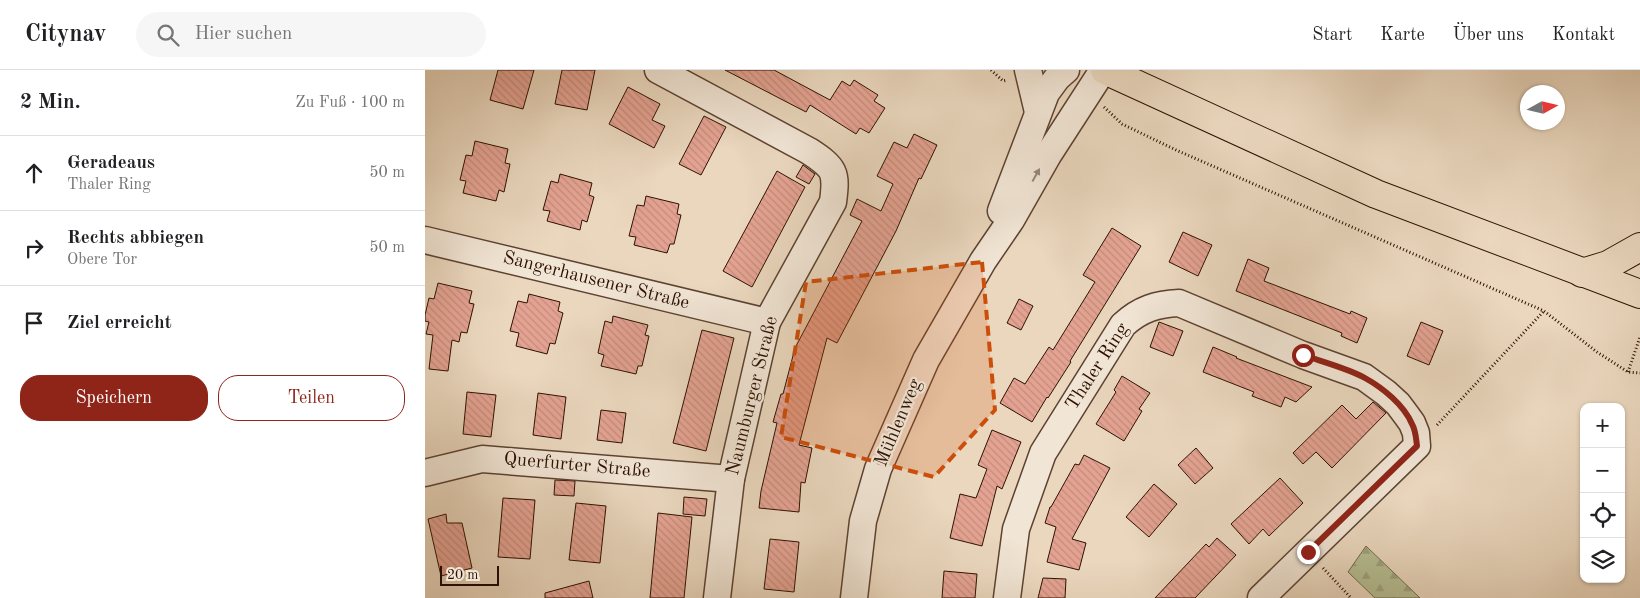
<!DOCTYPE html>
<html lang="de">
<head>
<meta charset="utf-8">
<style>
	:root { --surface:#fff; --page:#f6f6f6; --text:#202124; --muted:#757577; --line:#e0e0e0; --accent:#8f2418 }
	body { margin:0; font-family:"Old Standard TT",serif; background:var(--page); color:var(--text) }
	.controls { position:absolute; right:15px; bottom:15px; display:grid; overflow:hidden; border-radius:10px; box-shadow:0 1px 4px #0004 }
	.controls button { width:45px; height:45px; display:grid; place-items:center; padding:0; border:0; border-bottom:1px solid var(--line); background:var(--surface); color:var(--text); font:25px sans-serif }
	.compass { position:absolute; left:1095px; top:15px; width:45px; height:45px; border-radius:50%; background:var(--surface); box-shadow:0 1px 4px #0004; rotate:82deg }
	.scale { position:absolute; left:15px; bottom:12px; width:59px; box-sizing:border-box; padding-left:5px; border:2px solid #2e1102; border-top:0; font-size:14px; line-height:18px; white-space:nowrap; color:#2e1102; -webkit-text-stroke:4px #f1e5d5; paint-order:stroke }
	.stop { position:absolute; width:15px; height:15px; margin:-11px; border:4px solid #8f2418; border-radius:50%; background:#fff }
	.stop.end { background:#8f2418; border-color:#fff; box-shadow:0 1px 5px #0008 }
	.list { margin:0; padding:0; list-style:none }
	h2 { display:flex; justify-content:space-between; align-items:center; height:65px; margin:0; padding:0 20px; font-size:21px }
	h2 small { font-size:16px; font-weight:400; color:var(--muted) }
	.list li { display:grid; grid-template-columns:32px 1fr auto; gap:15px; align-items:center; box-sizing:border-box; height:75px; padding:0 20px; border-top:1px solid var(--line) }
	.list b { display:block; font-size:19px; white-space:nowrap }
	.list p { margin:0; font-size:16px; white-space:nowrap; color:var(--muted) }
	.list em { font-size:16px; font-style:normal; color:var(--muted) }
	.actions { display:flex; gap:10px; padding:15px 20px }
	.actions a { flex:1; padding:11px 0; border:1px solid var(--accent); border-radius:20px; text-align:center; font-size:18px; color:var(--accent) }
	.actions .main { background:var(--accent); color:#fff }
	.icon { flex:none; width:28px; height:28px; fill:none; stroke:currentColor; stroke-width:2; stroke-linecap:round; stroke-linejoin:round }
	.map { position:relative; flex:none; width:1215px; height:528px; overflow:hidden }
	header { display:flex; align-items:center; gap:30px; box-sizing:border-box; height:70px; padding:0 25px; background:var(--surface); border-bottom:1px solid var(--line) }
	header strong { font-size:24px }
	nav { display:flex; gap:28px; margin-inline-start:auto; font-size:18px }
	.search { width:350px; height:45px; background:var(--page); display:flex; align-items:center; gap:12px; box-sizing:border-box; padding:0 18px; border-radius:28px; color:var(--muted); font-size:19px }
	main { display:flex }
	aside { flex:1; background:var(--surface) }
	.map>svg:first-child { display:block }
	.forest { fill:url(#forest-firs); stroke:#72684a }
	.building { fill:url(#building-back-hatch); stroke:#2e1102 }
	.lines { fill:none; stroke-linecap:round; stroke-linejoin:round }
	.minor-casing { stroke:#5d4231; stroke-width:29 }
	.major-casing { stroke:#2e1102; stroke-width:30 }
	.path { stroke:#2e1102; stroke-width:3; stroke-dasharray:1 2.5; stroke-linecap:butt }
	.minor { stroke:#f1e5d5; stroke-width:26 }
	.major { stroke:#ead7be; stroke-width:28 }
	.oneway { fill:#998676 }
	.route { stroke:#8f2418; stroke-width:6 }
	.marked { fill:#cc4e0a; fill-opacity:0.2; stroke:#cc4e0a; stroke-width:4; stroke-dasharray:10 6; stroke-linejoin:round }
	.labels { text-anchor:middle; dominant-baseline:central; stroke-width:4.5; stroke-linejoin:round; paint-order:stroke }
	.street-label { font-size:19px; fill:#2e1102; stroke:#f1e5d5 }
</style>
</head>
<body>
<header>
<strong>Citynav</strong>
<div class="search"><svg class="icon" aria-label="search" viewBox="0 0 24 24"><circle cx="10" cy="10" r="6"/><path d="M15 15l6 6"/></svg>Hier suchen</div>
<nav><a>Start</a><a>Karte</a><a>Über uns</a><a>Kontakt</a></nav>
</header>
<main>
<aside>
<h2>2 Min.<small>Zu Fuß · 100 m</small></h2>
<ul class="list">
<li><svg class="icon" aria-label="ahead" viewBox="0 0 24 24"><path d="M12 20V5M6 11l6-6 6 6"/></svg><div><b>Geradeaus</b><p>Thaler Ring</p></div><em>50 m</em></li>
<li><svg class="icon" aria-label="right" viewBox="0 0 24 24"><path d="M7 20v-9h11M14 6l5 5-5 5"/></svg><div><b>Rechts abbiegen</b><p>Obere Tor</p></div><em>50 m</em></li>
<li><svg class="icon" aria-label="arrive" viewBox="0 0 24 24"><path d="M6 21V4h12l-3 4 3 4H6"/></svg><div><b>Ziel erreicht</b></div></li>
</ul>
<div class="actions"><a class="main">Speichern</a><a>Teilen</a></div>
</aside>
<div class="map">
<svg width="1215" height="528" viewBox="0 0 1215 528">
	<defs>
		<pattern id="forest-firs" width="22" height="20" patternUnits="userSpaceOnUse" patternTransform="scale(1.25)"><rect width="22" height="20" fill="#b5be93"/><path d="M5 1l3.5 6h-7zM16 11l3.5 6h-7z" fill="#9ca27d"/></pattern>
		<pattern id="building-back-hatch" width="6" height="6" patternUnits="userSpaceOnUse" patternTransform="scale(1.25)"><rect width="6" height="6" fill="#e4a392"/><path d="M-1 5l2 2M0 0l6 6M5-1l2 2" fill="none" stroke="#c48b7c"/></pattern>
	</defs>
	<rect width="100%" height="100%" fill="#ead7be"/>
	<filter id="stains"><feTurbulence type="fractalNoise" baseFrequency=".004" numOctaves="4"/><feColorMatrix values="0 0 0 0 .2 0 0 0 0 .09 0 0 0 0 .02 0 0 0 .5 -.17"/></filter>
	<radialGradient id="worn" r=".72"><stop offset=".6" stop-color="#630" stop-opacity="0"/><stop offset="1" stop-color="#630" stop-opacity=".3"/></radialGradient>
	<polygon class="forest" points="941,476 995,528 950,528 923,502"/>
	<g class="building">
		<polygon points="73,0 109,0 98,39 65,30"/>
		<polygon points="137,0 170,0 162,40 130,34"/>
		<polygon points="300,0 349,0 405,30 417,11 425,16 429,10 453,25 449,31 460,38 444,63 435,58 431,64 385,35 381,42"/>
		<polygon points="203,17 235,34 227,50 240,56 229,78 184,54"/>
		<polygon points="279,46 301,57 276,105 254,94"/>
		<polygon points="489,64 512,75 496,109 494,108 471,161 412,273 402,268 374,375 387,378 380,413 376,412 374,442 334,438 336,421 352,353 348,352 356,324 358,324 370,278 437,151 425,145 432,129 456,141 468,114 452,106 469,72 482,78"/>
		<polygon points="50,71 83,79 80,93 85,94 79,122 74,120 71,131 38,123 41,111 35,110 41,85 47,86"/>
		<polygon points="378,95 390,104 384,114 371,107"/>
		<polygon points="352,101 380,117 327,217 298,201"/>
		<polygon points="135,104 167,113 164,125 169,127 162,152 157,150 155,160 122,151 125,141 118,140 126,111 133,113"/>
		<polygon points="221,126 254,134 252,144 256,145 249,174 245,174 242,183 209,175 211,167 204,166 212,135 219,136"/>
		<polygon points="687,158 716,176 645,291 646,292 623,328 622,327 607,352 575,333 589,308 600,314 624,277 628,280 670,212 658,205"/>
		<polygon points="758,162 787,175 773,206 744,192"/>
		<polygon points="823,189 844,198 839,211 925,244 926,241 942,248 932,273 916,266 917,263 811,221"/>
		<polygon points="13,213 47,221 44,233 49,234 42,263 36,262 34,272 27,270 23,301 4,299 8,265 1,264 4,252 0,251 0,245 4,228 9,229"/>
		<polygon points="104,224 135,232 133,241 138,243 130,274 125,273 122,284 91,276 94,263 85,261 93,231 102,233"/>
		<polygon points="594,229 608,236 596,260 582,253"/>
		<polygon points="188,246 223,255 220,265 224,266 217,296 213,296 211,304 176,296 179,285 173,283 180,251 187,253"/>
		<polygon points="734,252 758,261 748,286 725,277"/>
		<polygon points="996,252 1018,261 1004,295 982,286"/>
		<polygon points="277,260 309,268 281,381 248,373"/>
		<polygon points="788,277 812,287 811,288 887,317 871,332 860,327 856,337 827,326 829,322 778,302"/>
		<polygon points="697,306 725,323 714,339 717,341 699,371 671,354 691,322 689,320"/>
		<polygon points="42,322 71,325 66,367 38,364"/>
		<polygon points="113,323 141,327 136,369 108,365"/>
		<polygon points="948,332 961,343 907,398 891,382 878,394 868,383 917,335 931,349"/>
		<polygon points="176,340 201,343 197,373 172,370"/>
		<polygon points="567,360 596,372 577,419 572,416 557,476 525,468 535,424 551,428 562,399 553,395"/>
		<polygon points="771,378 788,398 770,414 753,395"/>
		<polygon points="659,385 685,398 647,469 661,473 654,500 622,492 631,457 620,453 625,437 626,437 650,394 654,395"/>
		<polygon points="855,408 878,433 844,466 838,459 824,474 806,454"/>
		<polygon points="130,410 150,411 149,426 129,425"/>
		<polygon points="729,414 752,434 724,467 701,447"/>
		<polygon points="259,427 282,429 280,446 258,444"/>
		<polygon points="78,428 110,430 105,489 73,487"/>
		<polygon points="151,433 181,436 175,493 144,490"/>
		<polygon points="233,443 267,447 259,528 225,528"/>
		<polygon points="21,444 22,453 37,453 47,498 16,506 3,449"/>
		<polygon points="792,468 811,485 770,528 730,528 781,474 784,477"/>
		<polygon points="345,469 374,472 369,522 339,519"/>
		<polygon points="519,501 552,504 550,528 517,528"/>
		<polygon points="618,508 641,509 640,528 613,528"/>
		<polygon points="164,511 168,528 120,528 120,523"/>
	</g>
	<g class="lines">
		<defs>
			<g id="minor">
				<path d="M233,0L384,81C410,98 412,102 408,132L342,252L306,409L292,528"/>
				<polyline points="603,0 613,42"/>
				<polyline points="576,141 621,23 632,8 641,0"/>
				<polyline points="0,170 342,252"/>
				<polyline points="0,403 57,389 306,409"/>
				<polyline points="429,528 438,451 453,399 501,290 558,191 586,150 623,85 678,0"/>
				<path d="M582,528L591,459L618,383L698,255C715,239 732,234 754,233L878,285L939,307L961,323L973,334L982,346L987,353L991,363L992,376L836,528"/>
			</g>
			<g id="major">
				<polyline points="680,0 951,124 1215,224"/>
				<polyline points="1157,203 1183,195 1215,177"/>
			</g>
		</defs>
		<use href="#minor" class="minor-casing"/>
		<use href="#major" class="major-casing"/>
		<g class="path">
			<polyline points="566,0 578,11 582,10"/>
			<polyline points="679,37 697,54 751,80 1119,241 1172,282 1203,302 1215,303"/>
			<polyline points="1203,302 1215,267"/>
			<polyline points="1012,355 1119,241"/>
			<polyline points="898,498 926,528"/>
		</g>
		<use href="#minor" class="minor"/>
		<use href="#major" class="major"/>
	</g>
	<defs><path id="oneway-solid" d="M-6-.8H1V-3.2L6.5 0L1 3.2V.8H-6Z" transform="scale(1.25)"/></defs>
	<use class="oneway" href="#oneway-solid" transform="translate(611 105) rotate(-61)"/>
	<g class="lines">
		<path class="route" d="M878,285C895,291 925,299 940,308C958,318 979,335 987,354C991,361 991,369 992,376L883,482"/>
	</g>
	<path class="marked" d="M557,192L570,340L509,407L356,367L381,212Z"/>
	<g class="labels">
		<g class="street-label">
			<text transform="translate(171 211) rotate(14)">Sangerhausener Straße</text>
			<text transform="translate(673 297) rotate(-57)">Thaler Ring</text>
			<text transform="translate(328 326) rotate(-76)">Naumburger Straße</text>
			<text transform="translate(474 353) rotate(-67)">Mühlenweg</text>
			<text transform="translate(152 396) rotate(5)">Querfurter Straße</text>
		</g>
	</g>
	<rect width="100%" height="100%" filter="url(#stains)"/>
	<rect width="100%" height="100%" fill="url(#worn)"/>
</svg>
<div class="controls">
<button>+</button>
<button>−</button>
<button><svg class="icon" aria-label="locate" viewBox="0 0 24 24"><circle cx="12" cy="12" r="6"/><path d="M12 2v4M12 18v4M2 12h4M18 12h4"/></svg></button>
<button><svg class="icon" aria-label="layers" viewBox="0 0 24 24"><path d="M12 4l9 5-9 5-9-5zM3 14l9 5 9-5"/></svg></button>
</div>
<svg class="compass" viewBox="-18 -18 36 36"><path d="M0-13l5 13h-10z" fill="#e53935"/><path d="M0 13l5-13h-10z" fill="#757577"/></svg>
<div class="scale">20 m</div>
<div class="stop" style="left:878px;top:285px"></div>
<div class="stop end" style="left:883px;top:482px"></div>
</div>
</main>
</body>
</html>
